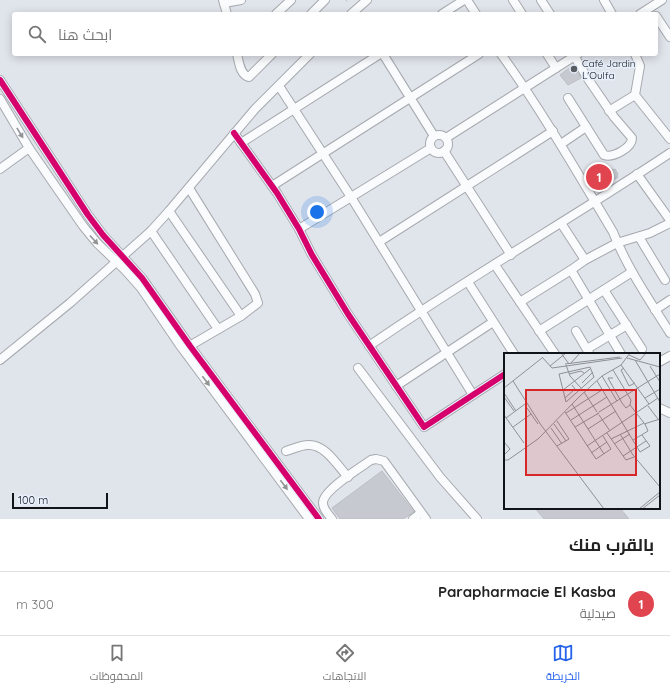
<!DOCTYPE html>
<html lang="ar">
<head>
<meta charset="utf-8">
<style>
	:root { --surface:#fff; --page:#f2f2f2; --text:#222; --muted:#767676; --line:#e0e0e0; --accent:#2563eb }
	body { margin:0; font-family:Quicksand,Cairo,sans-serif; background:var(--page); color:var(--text); direction:rtl }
	.scale { position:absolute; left:12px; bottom:10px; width:96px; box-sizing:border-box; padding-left:4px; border:2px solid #101317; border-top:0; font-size:11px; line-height:14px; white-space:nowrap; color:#101317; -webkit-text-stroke:3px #e9f0fd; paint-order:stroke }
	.you { position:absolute; left:317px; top:212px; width:14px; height:14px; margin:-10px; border:3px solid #fff; border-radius:50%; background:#1a73e8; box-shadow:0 0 0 6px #1a73e833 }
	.badge { display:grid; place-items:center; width:26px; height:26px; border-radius:50%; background:var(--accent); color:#fff; font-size:13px; font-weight:700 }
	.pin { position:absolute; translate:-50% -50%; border:2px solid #fff; box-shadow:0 1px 4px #0006 }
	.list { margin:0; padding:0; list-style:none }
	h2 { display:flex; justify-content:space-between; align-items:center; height:52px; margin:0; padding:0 16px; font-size:17px }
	h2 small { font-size:13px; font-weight:400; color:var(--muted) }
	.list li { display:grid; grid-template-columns:26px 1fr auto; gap:12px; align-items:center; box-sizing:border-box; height:64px; padding:0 16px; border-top:1px solid var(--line) }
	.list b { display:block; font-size:15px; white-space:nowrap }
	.list p { margin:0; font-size:13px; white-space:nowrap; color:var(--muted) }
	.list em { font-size:13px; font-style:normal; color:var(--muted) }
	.icon { flex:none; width:22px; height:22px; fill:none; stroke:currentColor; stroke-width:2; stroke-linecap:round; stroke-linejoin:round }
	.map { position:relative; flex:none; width:670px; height:519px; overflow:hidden; direction:ltr }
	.search { position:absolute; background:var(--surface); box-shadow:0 2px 10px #0003; left:12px; right:12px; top:12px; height:44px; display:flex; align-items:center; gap:10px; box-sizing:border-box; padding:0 14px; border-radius:4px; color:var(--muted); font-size:15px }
	.sheet { height:116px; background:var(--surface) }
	nav { display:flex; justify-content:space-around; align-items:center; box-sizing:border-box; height:56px; border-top:1px solid var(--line); background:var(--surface); font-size:11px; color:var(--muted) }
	nav a { display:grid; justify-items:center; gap:2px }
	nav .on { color:var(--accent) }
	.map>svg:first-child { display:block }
	.building { fill:#c6cad0; stroke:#bbbfc4 }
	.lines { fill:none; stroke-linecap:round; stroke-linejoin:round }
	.minor-casing { stroke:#a6a9ae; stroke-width:10 }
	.path { stroke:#c1c3c5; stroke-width:1; stroke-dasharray:2 3; stroke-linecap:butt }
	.minor { stroke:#fafbfc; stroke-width:8 }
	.cycleway-casing { stroke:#e9f0fd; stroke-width:8 }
	.cycleway { stroke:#d6006c; stroke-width:6 }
	.oneway { fill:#919395 }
	.poi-dot { fill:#595c61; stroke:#e9f0fd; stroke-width:1.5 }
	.labels { text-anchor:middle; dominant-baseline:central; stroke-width:3; stroke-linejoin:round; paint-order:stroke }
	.poi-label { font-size:10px; fill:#101317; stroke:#e9f0fd; text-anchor:start }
	.inset-road { fill:none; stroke:#8d9096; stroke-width:1 }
	.view { fill:#d62828; fill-opacity:0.15; stroke:#d62828; stroke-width:2 }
	.inset-edge { fill:none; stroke:#101317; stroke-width:2 }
</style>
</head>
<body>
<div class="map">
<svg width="670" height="519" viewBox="0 0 670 519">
	<rect width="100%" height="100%" fill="#e0e4eb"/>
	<g class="building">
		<polygon points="573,65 581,78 568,85 560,75"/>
		<polygon points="611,168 613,170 615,169 618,174 617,176 618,177 603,187 595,176 604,170 606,172"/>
		<polygon points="382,471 414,512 403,519 340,519 332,508"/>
		<polygon points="535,508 620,508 629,519 544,519"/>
	</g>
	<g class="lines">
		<defs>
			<g id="minor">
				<polyline points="223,0 227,14"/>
				<polyline points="467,0 476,14"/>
				<polyline points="513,0 522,14"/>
				<polyline points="541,0 550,14"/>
				<polyline points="604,0 612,14"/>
				<polyline points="224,3 241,0"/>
				<polyline points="276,14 291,0"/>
				<polyline points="311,14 325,0"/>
				<polyline points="351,14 367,0"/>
				<polyline points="442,14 464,0"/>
				<polyline points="640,14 662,0"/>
				<polyline points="656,16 670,37"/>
				<path d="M237,54C239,62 240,75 249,77L272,54"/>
				<polyline points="383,54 434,136"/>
				<path d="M501,54C542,111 577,172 613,232C627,268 650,301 670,333"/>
				<polyline points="547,54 556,68"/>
				<polyline points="635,54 640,66 635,95 670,139"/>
				<polyline points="0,80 88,215 103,235 142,278 190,346 319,519"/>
				<polyline points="279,86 351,197 473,395"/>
				<path d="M568,98L604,155C613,158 632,148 632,138L614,117L588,79L573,54"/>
				<polyline points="0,99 29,148 83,226 97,243 125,270 141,288 179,344 309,519"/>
				<polyline points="609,111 635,95"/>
				<polyline points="234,133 277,193 299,229 312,255 348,314 424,427 505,374"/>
				<circle cx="439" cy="144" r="9"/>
				<polyline points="446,138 578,54"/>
				<polyline points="241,143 380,54"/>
				<polyline points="561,144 586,127"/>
				<polyline points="444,151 511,255"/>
				<polyline points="0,169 29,148"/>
				<polyline points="637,174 670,220"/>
				<polyline points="272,186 479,54"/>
				<polyline points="169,211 241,316"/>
				<polyline points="561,223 585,260"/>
				<polyline points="299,229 431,148"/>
				<polyline points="151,231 218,329"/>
				<polyline points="639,237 665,280"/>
				<polyline points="379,242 553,131"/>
				<polyline points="495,265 555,354"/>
				<polyline points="571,270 621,354"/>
				<polyline points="468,282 514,354"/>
				<polyline points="604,290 642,349"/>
				<polyline points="520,302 571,270 585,260 617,243 650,233 670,223"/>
				<polyline points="655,310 670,300"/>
				<polyline points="539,331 632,272"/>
				<polyline points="576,331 589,353"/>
				<path d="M369,346C467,278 571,219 670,153"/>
				<polyline points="186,348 241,316 258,303 255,294 189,188"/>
				<polyline points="587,349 627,325"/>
				<polyline points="0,360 70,303 151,231 169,211 255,109 310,54"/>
				<polyline points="659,362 670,356"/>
				<polyline points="358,368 440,477 477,519"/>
				<polyline points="396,386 493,322"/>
				<polyline points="659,408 670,413"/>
				<path d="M286,451C293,449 301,445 308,445C325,444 337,465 348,477"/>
				<path d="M332,519C328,514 323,509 323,503C322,491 361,467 371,460L376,459L384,461L426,519"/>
				<polyline points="413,519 421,513"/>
			</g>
		</defs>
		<use href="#minor" class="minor-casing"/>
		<polyline class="path" points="346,0 349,4"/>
		<use href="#minor" class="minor"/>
		<defs>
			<g id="cycleway">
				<polyline points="0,80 88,215 103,235 142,278 190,346 319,519"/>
				<polyline points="234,133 277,193 299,229 312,255 348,314 424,427 505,374"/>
			</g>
		</defs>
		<use href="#cycleway" class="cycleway-casing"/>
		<use href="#cycleway" class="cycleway"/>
	</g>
	<defs><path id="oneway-solid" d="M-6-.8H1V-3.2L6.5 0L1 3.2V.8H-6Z"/></defs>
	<g class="oneway">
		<use href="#oneway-solid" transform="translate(20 133) rotate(59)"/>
		<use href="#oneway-solid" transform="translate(94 240) rotate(48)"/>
		<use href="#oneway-solid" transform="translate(206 381) rotate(53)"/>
		<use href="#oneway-solid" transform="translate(284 485) rotate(53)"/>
	</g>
	<circle class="poi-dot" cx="574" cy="69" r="4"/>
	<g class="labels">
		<g class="poi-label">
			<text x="582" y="63">Café Jardin<tspan x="582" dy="12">L'Oulfa</tspan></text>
		</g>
	</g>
	<g transform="translate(504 353)">
		<rect width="156" height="156" fill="#e0e4eb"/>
		<path class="inset-road" d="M57,0L65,11M125,2L136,7L142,0M38,4L48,15L118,5M123,5L156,14M131,7L156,49M67,10L76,0M61,11L116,4M62,12L66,23L77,35M117,12L145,51M46,13L62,0M146,13L156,29M86,14L90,24L62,49L55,21ZM120,15L117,17L125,33L131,30M65,21L77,18L80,20M98,23L113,48M109,25H104L118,50L122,55L126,52M9,28L37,72L100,156M93,28L136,99L146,93L138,82M78,30L89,19M0,35L38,5M59,37L86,16M80,39L93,59M0,40L12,58M0,44L10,58M61,45L71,36L68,32M141,45L156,36M68,51L100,101M144,53L154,66M23,55L34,71M61,59L92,106L107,96L99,83M95,59L156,21M62,60L98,37M0,62L20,90M95,62L106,78M2,65L21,51M67,67L103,44M50,71L62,88M140,71L156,66M9,74L27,61M71,74L95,60L93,61M47,75L58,91M84,76L112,58M103,80L122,107L130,104M116,81L129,102L156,134M107,86L140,70L126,52L127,47L109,17M129,87L144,78L141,71M0,89L6,96L1,101M110,91L126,81M53,93L65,86L53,68M83,93L154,45M87,100L103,89M119,103L142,88M0,107H4L34,86L75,44L98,23L117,12L126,0M135,156L156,139M138,156L156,142"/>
		<path class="view" d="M22,37H132V122H22Z"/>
		<rect width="156" height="156" class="inset-edge"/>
	</g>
</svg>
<div class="scale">100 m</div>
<div class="you"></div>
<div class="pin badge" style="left:599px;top:177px;background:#e0444e">1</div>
<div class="search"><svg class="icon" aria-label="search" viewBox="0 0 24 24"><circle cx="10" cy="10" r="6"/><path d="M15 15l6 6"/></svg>ابحث هنا</div>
</div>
<section class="sheet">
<h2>بالقرب منك<small></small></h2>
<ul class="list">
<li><span class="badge" style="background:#e0444e">1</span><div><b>Parapharmacie El Kasba</b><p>صيدلية</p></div><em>300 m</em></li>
</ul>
</section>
<nav>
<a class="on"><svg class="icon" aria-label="map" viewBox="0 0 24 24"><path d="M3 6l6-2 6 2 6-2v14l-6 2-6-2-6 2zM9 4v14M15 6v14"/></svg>الخريطة</a>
<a><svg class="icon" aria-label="directions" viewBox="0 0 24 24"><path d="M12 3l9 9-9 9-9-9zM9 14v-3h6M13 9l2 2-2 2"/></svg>الاتجاهات</a>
<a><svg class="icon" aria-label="saved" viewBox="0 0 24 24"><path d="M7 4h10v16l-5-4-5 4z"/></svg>المحفوظات</a>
</nav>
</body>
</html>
